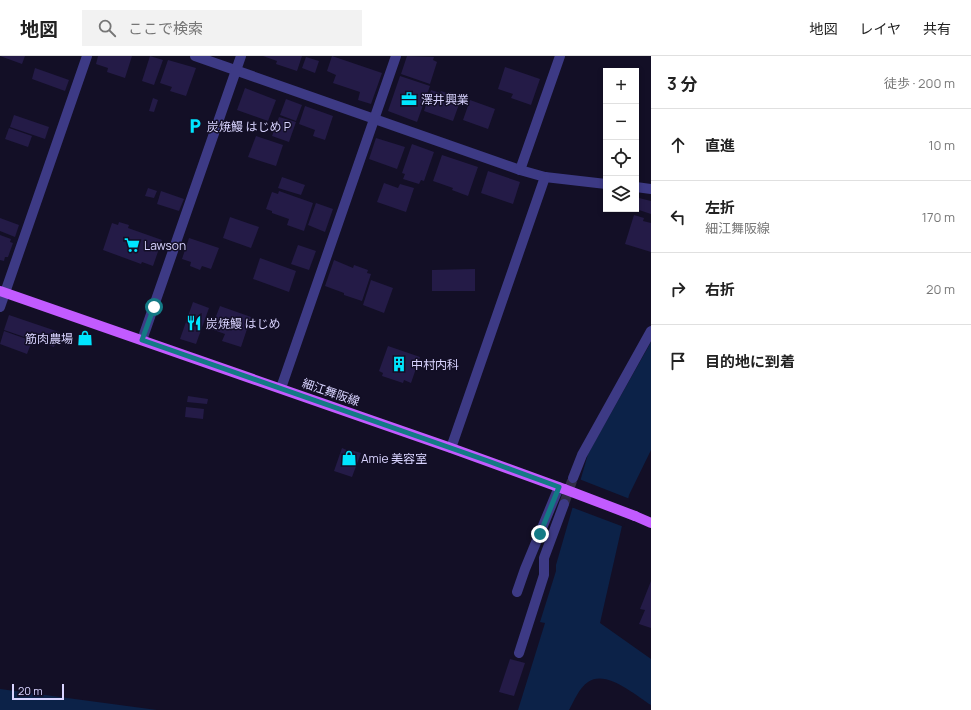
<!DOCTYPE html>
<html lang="ja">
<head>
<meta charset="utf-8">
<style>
	:root { --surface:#fff; --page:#f2f2f2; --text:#222; --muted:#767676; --line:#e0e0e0 }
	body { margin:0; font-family:Manrope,"Noto Sans JP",sans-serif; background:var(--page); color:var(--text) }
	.controls { position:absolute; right:12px; top:12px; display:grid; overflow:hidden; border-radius:0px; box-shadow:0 2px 6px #0003 }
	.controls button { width:36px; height:36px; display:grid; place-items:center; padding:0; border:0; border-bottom:1px solid var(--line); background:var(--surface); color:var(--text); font:20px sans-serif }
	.scale { position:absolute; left:12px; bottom:10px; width:52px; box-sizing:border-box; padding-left:4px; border:2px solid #d9d4ff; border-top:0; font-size:11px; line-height:14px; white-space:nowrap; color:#d9d4ff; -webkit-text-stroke:3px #130f26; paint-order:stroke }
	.stop { position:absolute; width:12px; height:12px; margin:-9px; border:3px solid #137a85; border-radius:50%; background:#fff }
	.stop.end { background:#137a85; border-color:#fff; box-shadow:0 1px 4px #0008 }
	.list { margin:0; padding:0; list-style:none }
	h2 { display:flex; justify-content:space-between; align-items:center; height:52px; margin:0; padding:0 16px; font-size:17px }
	h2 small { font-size:13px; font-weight:400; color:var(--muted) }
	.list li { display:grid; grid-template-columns:26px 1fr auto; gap:12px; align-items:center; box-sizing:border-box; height:72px; padding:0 16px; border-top:1px solid var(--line) }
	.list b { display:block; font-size:15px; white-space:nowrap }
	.list p { margin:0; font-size:13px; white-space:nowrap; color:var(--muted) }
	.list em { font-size:13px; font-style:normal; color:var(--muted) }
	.icon { flex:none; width:22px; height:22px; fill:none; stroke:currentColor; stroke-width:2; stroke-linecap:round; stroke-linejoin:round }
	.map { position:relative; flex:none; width:651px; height:654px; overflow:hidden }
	header { display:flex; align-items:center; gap:24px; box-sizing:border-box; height:56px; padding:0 20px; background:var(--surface); border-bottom:1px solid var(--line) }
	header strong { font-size:19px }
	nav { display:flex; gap:22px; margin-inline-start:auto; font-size:14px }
	.search { width:280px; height:36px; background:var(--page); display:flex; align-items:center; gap:10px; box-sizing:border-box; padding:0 14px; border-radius:0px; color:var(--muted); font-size:15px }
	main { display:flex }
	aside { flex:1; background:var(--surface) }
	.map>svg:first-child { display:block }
	.water { fill:#0c2248 }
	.pier { fill:#130f26 }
	.building { fill:#241b47 }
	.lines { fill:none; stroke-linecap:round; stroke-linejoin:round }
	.minor-tunnel { stroke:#312d47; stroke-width:10; stroke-dasharray:10 5; stroke-linecap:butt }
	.minor { stroke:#3d3a85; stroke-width:10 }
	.major { stroke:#c25bff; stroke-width:10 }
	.major-bridge { stroke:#c25bff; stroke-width:10 }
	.route { stroke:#137a85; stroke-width:5 }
	.labels { text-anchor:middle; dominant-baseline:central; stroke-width:3; stroke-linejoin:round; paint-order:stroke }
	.poi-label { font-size:12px; fill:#d9d4ff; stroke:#130f26; text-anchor:start }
	.street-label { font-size:12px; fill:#d9d4ff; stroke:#130f26 }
</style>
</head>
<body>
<header>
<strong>地図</strong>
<div class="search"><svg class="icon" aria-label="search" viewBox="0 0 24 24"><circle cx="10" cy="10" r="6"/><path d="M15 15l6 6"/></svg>ここで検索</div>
<nav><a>地図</a><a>レイヤ</a><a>共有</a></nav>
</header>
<main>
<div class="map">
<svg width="651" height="654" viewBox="0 0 651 654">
	<rect width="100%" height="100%" fill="#130f26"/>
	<g class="water">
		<path d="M651,286V394L629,439L600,567L651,603V649C635,639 606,613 588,626C579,632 574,645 569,654H518L545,567L540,566L556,515V509L588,398Z"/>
		<polygon points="0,633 157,654 0,654"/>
	</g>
	<polygon class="pier" points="579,423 630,443 624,471 571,451"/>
	<g class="building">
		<polygon points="0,0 25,0 22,8"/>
		<polygon points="98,0 132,0 125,22 107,16 108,12 96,8"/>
		<polygon points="150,0 163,4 154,29 142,25"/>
		<polygon points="263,0 302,0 297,15 276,8 277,5"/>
		<polygon points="332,0 382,17 371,48 358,44 360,36 333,27 336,19 327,15"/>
		<polygon points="407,0 434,1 433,4 437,6 430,28 401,18"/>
		<polygon points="306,1 319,5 315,17 302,12"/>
		<polygon points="168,4 196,12 186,40 170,35 172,31 160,27"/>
		<polygon points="505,11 540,23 531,49 511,42 513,38 498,33"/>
		<polygon points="35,12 69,24 65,35 32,23"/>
		<polygon points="400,20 430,30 417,66 388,55"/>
		<polygon points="245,32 276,44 268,65 237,54"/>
		<polygon points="431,34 440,37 441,35 449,38 450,36 462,40 453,65 424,55"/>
		<polygon points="153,42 158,44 154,56 149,55"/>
		<polygon points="286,43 302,49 296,65 280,59"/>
		<polygon points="470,44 495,53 488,73 463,64"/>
		<polygon points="305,50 333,60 325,84 313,80 315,74 299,68"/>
		<polygon points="14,59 49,71 45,83 10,71"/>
		<polygon points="279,61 296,66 289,86 272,80"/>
		<polygon points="9,72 32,80 28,91 5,83"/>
		<polygon points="256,80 283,89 276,110 248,101"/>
		<polygon points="376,82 405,91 397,113 369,103"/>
		<polygon points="412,88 434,96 424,125 421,124 419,128 403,123 405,118 402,117"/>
		<polygon points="442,99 478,111 468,140 452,134 453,132 433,125"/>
		<polygon points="488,115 520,126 513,148 481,137"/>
		<polygon points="282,121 305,129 301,139 278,132"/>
		<polygon points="384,127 398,132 400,128 414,132 406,156 377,146"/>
		<polygon points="148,132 157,135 154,142 145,140"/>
		<polygon points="161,135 184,143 179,155 157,148"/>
		<polygon points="279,135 313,147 304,175 287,169 289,163 272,157 272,155 266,153 272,136 278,138"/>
		<polygon points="639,142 651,145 651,158 636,153"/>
		<polygon points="316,147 333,153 325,176 308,169"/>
		<polygon points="634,159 644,162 643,165 651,167 651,196 625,188"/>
		<polygon points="230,161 259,171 251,192 223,182"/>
		<polygon points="0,162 19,169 15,181 0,175"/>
		<polygon points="119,166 129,169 128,172 162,184 153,210 142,206 141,208 103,194 112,167 118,169"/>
		<polygon points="0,179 11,183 10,186 13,187 8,201 5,201 4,205 0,204"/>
		<polygon points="189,182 219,192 211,213 202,210 200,214 190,210 191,206 182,203"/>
		<polygon points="298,189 316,195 309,214 291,208"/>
		<polygon points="260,202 296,215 289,236 253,223"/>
		<polygon points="334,204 353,212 354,209 368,214 367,217 371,218 362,245 344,239 344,237 325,230"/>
		<polygon points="475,213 475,235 432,235 432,214"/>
		<polygon points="371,224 393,232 384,257 363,249"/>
		<polygon points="193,246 209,252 196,288 180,283"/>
		<polygon points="220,250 251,261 241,291 222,285 225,278 211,273"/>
		<polygon points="9,259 59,276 54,291 4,274"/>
		<polygon points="4,275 32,285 27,298 0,288"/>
		<polygon points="388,290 420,301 411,327 404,324 403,327 382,320 383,317 379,315"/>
		<polygon points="188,340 208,343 207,348 187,346"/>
		<polygon points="186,351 204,353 203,363 185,361"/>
		<polygon points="342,392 351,396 351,394 361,397 352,421 334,415"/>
		<polygon points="651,525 651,572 639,568 645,554 640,553"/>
		<polygon points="510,603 525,607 514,640 499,636"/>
	</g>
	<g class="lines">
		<polyline class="minor-tunnel" points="564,448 573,422"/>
		<g class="minor">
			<polyline points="195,0 520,114 545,121 606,128"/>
			<polyline points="520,114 560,0"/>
			<polyline points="636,131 651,133"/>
			<polyline points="0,251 87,0"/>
			<polyline points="142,284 241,0"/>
			<polyline points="281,332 396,0"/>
			<polyline points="451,392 545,121"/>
			<polyline points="573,422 582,399 651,275"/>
			<polyline points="517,536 525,513 559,431"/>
			<polyline points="519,597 544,519 544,502 564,448"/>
		</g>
		<g class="major">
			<polyline points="0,235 451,392 564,433"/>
			<polyline points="635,460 651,467"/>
		</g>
		<polyline class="major-bridge" points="564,433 635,460"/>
	</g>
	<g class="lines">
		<polyline class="route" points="154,251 142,284 488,405 559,431 540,478"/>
	</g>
	<defs>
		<symbol id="office-bare" viewBox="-9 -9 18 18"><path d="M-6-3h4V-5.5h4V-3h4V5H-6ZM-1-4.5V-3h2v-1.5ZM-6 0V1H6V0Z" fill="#00e5ff" stroke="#130f26" stroke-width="2.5" paint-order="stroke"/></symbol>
		<symbol id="parking-bare" viewBox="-9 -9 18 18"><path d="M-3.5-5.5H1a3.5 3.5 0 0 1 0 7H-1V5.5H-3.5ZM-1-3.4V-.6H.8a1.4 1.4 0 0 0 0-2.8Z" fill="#00e5ff" stroke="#130f26" stroke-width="2.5" paint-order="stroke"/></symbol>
		<symbol id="supermarket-bare" viewBox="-9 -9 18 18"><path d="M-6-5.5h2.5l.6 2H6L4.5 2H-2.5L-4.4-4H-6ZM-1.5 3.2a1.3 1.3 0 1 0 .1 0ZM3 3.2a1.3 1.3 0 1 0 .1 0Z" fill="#00e5ff" stroke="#130f26" stroke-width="2.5" paint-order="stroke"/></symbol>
		<symbol id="restaurant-bare" viewBox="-9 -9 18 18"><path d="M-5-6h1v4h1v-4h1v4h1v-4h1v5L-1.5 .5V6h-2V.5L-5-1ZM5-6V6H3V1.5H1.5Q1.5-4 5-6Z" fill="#00e5ff" stroke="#130f26" stroke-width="2.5" paint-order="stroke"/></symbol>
		<symbol id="shop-bare" viewBox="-9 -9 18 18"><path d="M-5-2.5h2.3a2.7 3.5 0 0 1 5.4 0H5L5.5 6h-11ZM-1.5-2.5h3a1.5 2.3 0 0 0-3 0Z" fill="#00e5ff" stroke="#130f26" stroke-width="2.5" paint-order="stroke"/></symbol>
		<symbol id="building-bare" viewBox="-9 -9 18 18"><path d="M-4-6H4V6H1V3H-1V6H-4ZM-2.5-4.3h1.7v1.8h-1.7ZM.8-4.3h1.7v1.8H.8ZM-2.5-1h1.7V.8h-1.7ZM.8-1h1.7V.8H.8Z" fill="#00e5ff" stroke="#130f26" stroke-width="2.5" paint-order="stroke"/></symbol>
	</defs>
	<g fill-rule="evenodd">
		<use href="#office-bare" x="398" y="32" width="22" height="22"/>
		<use href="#parking-bare" x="184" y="59" width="22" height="22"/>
		<use href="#supermarket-bare" x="121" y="178" width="22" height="22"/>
		<use href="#restaurant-bare" x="183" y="256" width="22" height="22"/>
		<use href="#shop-bare" x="74" y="271" width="22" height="22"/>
		<use href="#building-bare" x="388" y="297" width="22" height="22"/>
		<use href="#shop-bare" x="338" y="391" width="22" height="22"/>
	</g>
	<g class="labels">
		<g class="poi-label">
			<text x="421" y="43">澤井興業</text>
			<text x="207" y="70">炭焼鰻 はじめ P</text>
			<text x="144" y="189">Lawson</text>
			<text x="206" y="267">炭焼鰻 はじめ</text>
			<text x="73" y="282" text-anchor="end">筋肉農場</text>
			<text x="411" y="308">中村内科</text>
			<text x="361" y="402">Amie 美容室</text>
		</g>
		<g class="street-label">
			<text transform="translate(331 336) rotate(19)">細江舞阪線</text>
		</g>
	</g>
</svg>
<div class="controls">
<button>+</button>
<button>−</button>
<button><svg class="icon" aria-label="locate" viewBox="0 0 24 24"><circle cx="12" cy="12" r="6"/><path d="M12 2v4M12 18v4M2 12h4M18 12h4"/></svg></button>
<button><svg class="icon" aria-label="layers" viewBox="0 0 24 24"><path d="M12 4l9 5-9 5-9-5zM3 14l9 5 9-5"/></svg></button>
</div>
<div class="scale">20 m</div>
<div class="stop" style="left:154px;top:251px"></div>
<div class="stop end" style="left:540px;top:478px"></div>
</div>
<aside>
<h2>3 分<small>徒歩 · 200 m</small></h2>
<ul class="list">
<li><svg class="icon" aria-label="ahead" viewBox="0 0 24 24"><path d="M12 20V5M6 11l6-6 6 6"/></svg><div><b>直進</b></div><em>10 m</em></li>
<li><svg class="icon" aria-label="left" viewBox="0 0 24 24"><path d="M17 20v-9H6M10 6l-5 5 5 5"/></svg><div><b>左折</b><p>細江舞阪線</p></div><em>170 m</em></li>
<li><svg class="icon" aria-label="right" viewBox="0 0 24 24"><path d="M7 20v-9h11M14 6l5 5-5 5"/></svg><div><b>右折</b></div><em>20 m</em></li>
<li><svg class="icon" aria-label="arrive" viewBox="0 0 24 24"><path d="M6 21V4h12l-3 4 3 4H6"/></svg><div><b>目的地に到着</b></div></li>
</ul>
</aside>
</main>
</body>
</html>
